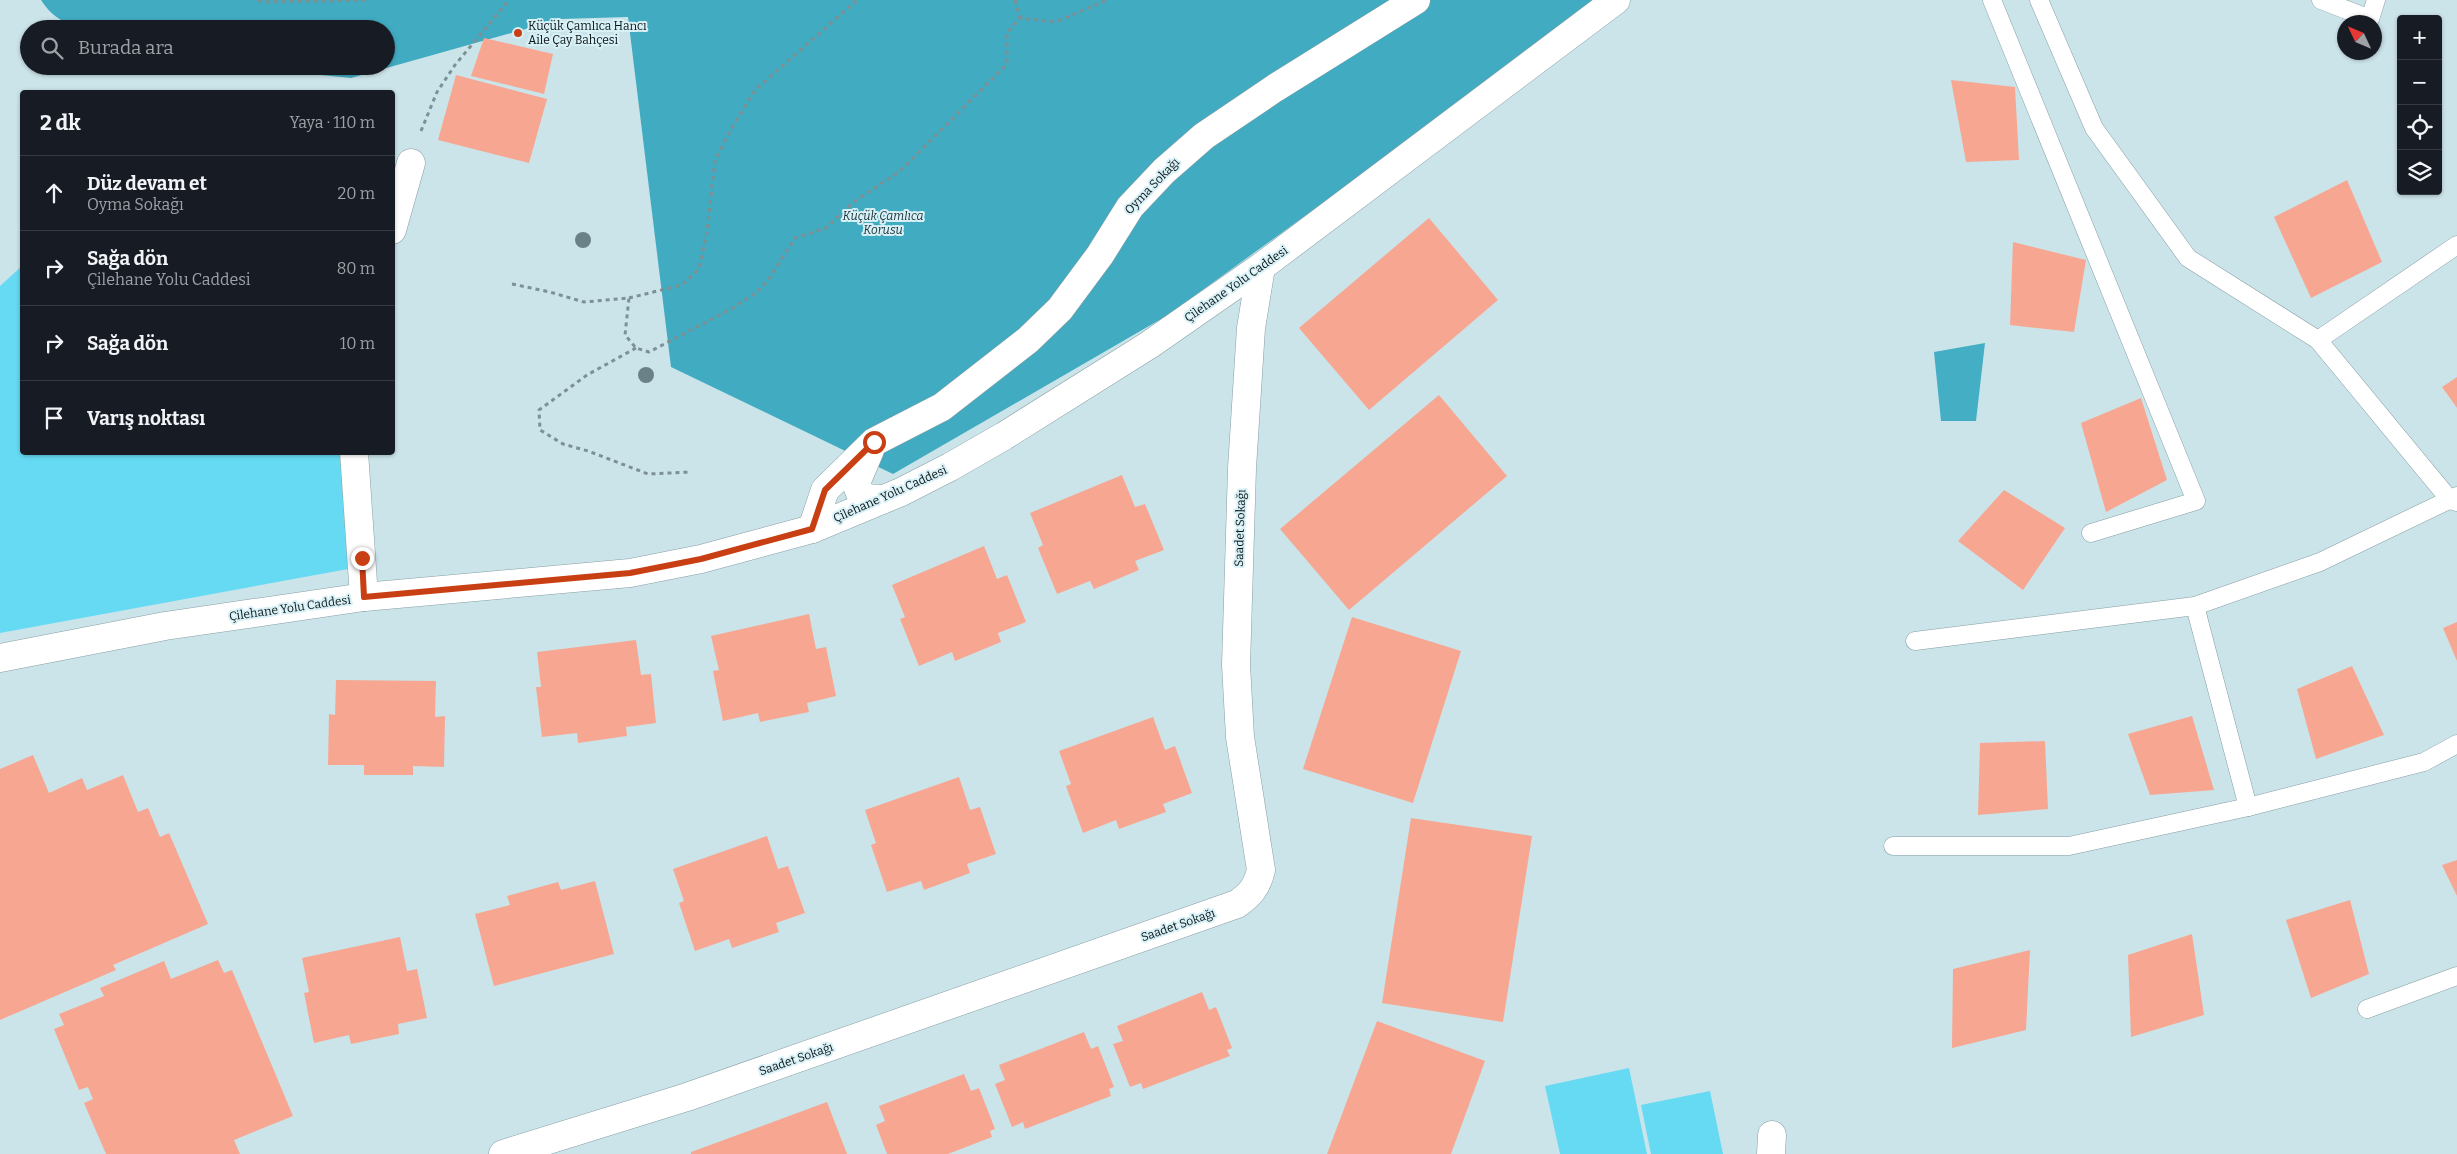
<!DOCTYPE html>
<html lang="tr">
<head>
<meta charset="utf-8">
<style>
	:root { --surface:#171b24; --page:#20242c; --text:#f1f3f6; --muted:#9ea1a6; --line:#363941 }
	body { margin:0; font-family:Bitter,serif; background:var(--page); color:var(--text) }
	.controls { position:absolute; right:15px; top:15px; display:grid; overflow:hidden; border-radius:5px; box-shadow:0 1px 4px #0004 }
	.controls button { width:45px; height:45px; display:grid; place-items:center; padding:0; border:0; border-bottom:1px solid var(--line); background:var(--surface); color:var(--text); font:25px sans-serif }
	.compass { position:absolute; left:2337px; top:15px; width:45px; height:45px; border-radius:50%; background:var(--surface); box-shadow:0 1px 4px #0004; rotate:314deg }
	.stop { position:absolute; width:15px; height:15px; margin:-11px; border:4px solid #c83f14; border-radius:50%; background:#fff }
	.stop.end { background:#c83f14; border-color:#fff; box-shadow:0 1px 5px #0008 }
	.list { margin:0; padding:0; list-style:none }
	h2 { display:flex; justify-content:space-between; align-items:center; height:65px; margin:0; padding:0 20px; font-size:21px }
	h2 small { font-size:16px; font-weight:400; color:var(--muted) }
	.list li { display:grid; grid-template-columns:32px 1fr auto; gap:15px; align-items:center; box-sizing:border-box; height:75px; padding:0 20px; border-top:1px solid var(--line) }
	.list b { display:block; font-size:19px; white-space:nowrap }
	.list p { margin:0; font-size:16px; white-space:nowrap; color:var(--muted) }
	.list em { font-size:16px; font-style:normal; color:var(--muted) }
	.icon { flex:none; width:28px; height:28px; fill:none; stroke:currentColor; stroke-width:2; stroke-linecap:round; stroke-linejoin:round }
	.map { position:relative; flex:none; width:2457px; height:1154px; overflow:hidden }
	.search { position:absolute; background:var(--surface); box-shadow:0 1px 4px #0004; left:20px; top:20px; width:375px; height:55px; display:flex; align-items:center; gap:12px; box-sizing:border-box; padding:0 18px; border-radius:28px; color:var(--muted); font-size:19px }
	.panel { position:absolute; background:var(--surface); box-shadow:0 1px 4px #0004; left:20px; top:90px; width:375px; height:365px; border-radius:5px }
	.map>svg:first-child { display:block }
	.green { fill:#66daf3 }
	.forest { fill:#41abc1 }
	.water { fill:#44aec4 }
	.building { fill:#f7a791 }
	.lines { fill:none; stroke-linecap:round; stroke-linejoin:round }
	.service-casing { stroke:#879ea4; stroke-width:19 }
	.minor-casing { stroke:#879ea4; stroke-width:29 }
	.tertiary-casing { stroke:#879ea4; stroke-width:29 }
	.path { stroke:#7d9094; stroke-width:3; stroke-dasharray:4 4; stroke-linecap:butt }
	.service { stroke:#fff; stroke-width:18 }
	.minor { stroke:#fff; stroke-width:28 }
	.tertiary { stroke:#fff; stroke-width:28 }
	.tree { fill:#698187 }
	.route { stroke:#c83f14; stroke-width:6 }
	.poi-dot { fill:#c83f14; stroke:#d8f1f7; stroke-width:2 }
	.labels { text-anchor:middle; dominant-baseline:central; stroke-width:4; stroke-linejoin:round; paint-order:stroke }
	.poi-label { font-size:12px; fill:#0b1416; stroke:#d8f1f7; text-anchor:start }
	.street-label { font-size:12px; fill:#0b1416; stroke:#d8f1f7 }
	.park-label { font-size:12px; font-style:italic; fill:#193036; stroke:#d8f1f7 }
</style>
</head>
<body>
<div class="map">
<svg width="2457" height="1154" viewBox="0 0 2457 1154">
	<rect width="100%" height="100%" fill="#cbe4ea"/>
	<g class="green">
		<polygon points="22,266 22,452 340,453 348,569 0,633 0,286"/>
		<polygon points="1629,1068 1647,1154 1560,1154 1545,1086"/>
		<polygon points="1710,1091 1723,1154 1651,1154 1641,1105"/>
	</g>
	<path class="forest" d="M41,0H1596L1428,127L1168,315L893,474L671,367L628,17L561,19L351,78L271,70L253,66H386V29H89C66,23 55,21 41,0Z"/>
	<polygon class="water" points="1985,343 1976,421 1941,421 1934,352"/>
	<g class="building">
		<polygon points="484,38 553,54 544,94 471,76"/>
		<polygon points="456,75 547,99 529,163 438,140"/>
		<polygon points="1951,80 2015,87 2019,160 1966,162"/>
		<polygon points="2347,180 2382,262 2311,298 2274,217"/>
		<polygon points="1429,218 1498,300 1369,410 1299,328"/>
		<polygon points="2013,242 2086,260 2074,332 2010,325"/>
		<polygon points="2457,377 2457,408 2442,387"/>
		<polygon points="1439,395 1507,476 1349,610 1280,529"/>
		<polygon points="2141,398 2167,480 2106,512 2081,423"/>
		<polygon points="1122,475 1135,507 1145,504 1164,550 1135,561 1139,570 1094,589 1090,581 1057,594 1038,548 1043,545 1030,513"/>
		<polygon points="2004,490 2065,528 2023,590 1958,541"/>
		<polygon points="984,546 997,579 1007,575 1026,622 998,633 1001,642 955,661 952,652 919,666 900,619 905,617 892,585"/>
		<polygon points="809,614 816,649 826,647 836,696 807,703 809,712 760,722 758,713 723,721 713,671 719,670 711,636"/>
		<polygon points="1352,617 1461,651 1413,803 1303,769"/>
		<polygon points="2457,622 2457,661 2443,628"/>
		<polygon points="636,640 641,675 651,674 656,723 626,727 627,736 578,743 577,733 542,737 536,687 541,687 537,652"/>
		<polygon points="2352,666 2384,735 2316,759 2297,689"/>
		<polygon points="336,680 436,681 435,717 445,716 444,767 413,766 413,775 364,775 364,765 328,765 329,714 335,715"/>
		<polygon points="2192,716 2214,790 2150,795 2128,734"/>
		<polygon points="1153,717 1165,750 1175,746 1192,793 1163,804 1166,812 1119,829 1116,820 1083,833 1066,786 1071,784 1059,751"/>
		<polygon points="2045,741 2048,809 1978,815 1980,743"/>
		<polygon points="33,755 49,793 82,778 87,790 123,775 138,812 148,808 160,837 169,833 208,924 113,965 116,970 0,1020 0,769"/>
		<polygon points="959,777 970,810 980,807 996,854 967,864 970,873 924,890 921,881 887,892 871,845 876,843 865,810"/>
		<polygon points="1411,818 1532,836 1503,1022 1382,1003"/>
		<polygon points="767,836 778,869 788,866 805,913 776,923 779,932 732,948 729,939 695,951 679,903 684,901 673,869"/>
		<polygon points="2457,860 2457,896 2442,865"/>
		<polygon points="595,881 614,954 494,986 475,914 510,905 507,896 558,882 561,890"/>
		<polygon points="2350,900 2369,974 2311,998 2286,920"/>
		<polygon points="2192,934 2204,1015 2131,1037 2128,955"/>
		<polygon points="400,937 407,971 417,969 427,1018 398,1024 399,1034 351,1044 349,1035 314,1043 304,993 309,992 302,958"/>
		<polygon points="2030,950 2026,1030 1952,1048 1953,969"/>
		<polygon points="218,960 224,973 232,970 293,1116 234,1140 240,1154 106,1154 84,1103 93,1099 88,1087 79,1090 54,1029 64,1025 59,1014 104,996 100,988 164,961 171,979"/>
		<polygon points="1202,992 1209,1010 1216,1007 1232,1048 1227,1050 1230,1056 1143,1089 1141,1083 1130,1087 1113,1044 1123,1041 1117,1026"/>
		<polygon points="1377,1021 1485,1061 1451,1154 1327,1154"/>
		<polygon points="1084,1032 1091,1049 1098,1046 1114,1087 1109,1089 1111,1096 1025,1129 1023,1122 1012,1127 995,1084 1005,1080 999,1065"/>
		<polygon points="964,1074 971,1091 979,1088 995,1129 990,1131 992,1137 948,1154 887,1154 876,1125 885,1121 879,1106"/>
		<polygon points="827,1102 847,1154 691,1154 691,1152"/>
	</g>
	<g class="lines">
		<defs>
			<g id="service">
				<polyline points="1992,0 2196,501 2091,533"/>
				<polyline points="2039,0 2094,128 2188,258 2318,340 2450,500 2457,502"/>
				<polyline points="2321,0 2370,19 2376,0"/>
				<polyline points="2318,340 2457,245"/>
				<polyline points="2195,606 2248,807"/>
				<polyline points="1915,641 2195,606 2320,562 2457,496"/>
				<polyline points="1893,846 2069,846 2248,807 2424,762 2457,744"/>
				<polyline points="2367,1009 2457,976"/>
			</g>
			<g id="minor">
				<polyline points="392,230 411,163"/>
				<polyline points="870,450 856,483 862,498 884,499"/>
				<polyline points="354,452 364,597"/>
				<polyline points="812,529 825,490 874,442 942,407 1028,340 1060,309 1100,255 1130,207 1164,171 1204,136 1275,88 1416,0"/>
				<path d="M503,1154L687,1097L1237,904C1250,895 1257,887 1261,870L1240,737L1236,665L1242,468L1251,328L1261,267"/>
				<polyline points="1771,1154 1772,1135"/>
			</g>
			<polyline id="tertiary" points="0,658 165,626 364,597 630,573 701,559 812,529 901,492 950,467 1004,436 1149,345 1261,267 1616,0"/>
		</defs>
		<use href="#service" class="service-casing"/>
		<use href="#minor" class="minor-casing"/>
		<use href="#tertiary" class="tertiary-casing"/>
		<g class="path">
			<polyline points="258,0 264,2 369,0"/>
			<polyline points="1015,0 1020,18"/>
			<polyline points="421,131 437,92 455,65 509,0"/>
			<polyline points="512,284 550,292 584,302 629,298 625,335 636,348 649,352 731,309 757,292 769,279 795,238 826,228 854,202 900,171 1007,64 1007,33 1020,18 1056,22 1107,0"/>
			<polyline points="629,298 682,285 699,269 707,232 715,160 731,129 755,90 857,0"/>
			<polyline points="636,348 587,375 539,410 540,430 563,444 588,451 648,474 691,472"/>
		</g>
		<use href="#service" class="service"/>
		<use href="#minor" class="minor"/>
		<use href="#tertiary" class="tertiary"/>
	</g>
	<g class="tree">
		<circle cx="583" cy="240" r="8"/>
		<circle cx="646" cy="375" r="8"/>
	</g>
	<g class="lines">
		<polyline class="route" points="362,558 364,597 630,573 701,559 812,529 825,490 874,442"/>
	</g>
	<circle class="poi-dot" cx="518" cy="33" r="5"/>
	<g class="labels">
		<g class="poi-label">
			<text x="528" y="26">Küçük Çamlıca Hancı<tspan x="528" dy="14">Aile Çay Bahçesi</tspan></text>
		</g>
		<g class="street-label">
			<text transform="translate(1152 186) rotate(-46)">Oyma Sokağı</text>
			<text transform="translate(1236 284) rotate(-35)">Çilehane Yolu Caddesi</text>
			<text transform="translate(890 494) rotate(-24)">Çilehane Yolu Caddesi</text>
			<text transform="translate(1240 528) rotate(-88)">Saadet Sokağı</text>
			<text transform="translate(290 608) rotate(-8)">Çilehane Yolu Caddesi</text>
			<text transform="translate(1178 925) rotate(-19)">Saadet Sokağı</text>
			<text transform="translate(796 1059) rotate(-19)">Saadet Sokağı</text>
		</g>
		<g class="park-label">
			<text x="883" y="216">Küçük Çamlıca<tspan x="883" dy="14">Korusu</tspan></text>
		</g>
	</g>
</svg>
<div class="controls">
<button>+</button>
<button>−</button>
<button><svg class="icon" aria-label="locate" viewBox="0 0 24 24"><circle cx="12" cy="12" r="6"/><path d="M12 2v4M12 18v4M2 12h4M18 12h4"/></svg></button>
<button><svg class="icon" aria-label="layers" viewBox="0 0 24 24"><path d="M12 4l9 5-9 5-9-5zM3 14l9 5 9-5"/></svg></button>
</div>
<svg class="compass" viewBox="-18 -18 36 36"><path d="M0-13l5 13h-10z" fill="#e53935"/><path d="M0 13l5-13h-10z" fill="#9ea1a6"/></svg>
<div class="stop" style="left:874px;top:442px"></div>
<div class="stop end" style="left:362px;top:558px"></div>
<div class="search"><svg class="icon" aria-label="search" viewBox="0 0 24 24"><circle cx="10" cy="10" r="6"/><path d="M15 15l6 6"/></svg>Burada ara</div>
<section class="panel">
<h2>2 dk<small>Yaya · 110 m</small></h2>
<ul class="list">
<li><svg class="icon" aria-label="ahead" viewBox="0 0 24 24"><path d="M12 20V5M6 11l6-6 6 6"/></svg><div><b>Düz devam et</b><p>Oyma Sokağı</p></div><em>20 m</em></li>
<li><svg class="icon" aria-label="right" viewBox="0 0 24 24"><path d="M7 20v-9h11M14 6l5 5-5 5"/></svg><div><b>Sağa dön</b><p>Çilehane Yolu Caddesi</p></div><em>80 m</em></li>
<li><svg class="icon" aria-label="right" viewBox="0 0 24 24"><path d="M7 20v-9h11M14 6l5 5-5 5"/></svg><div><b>Sağa dön</b></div><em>10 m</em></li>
<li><svg class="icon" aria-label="arrive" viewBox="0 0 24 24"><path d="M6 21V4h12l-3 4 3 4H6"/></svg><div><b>Varış noktası</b></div></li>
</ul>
</section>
</div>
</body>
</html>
